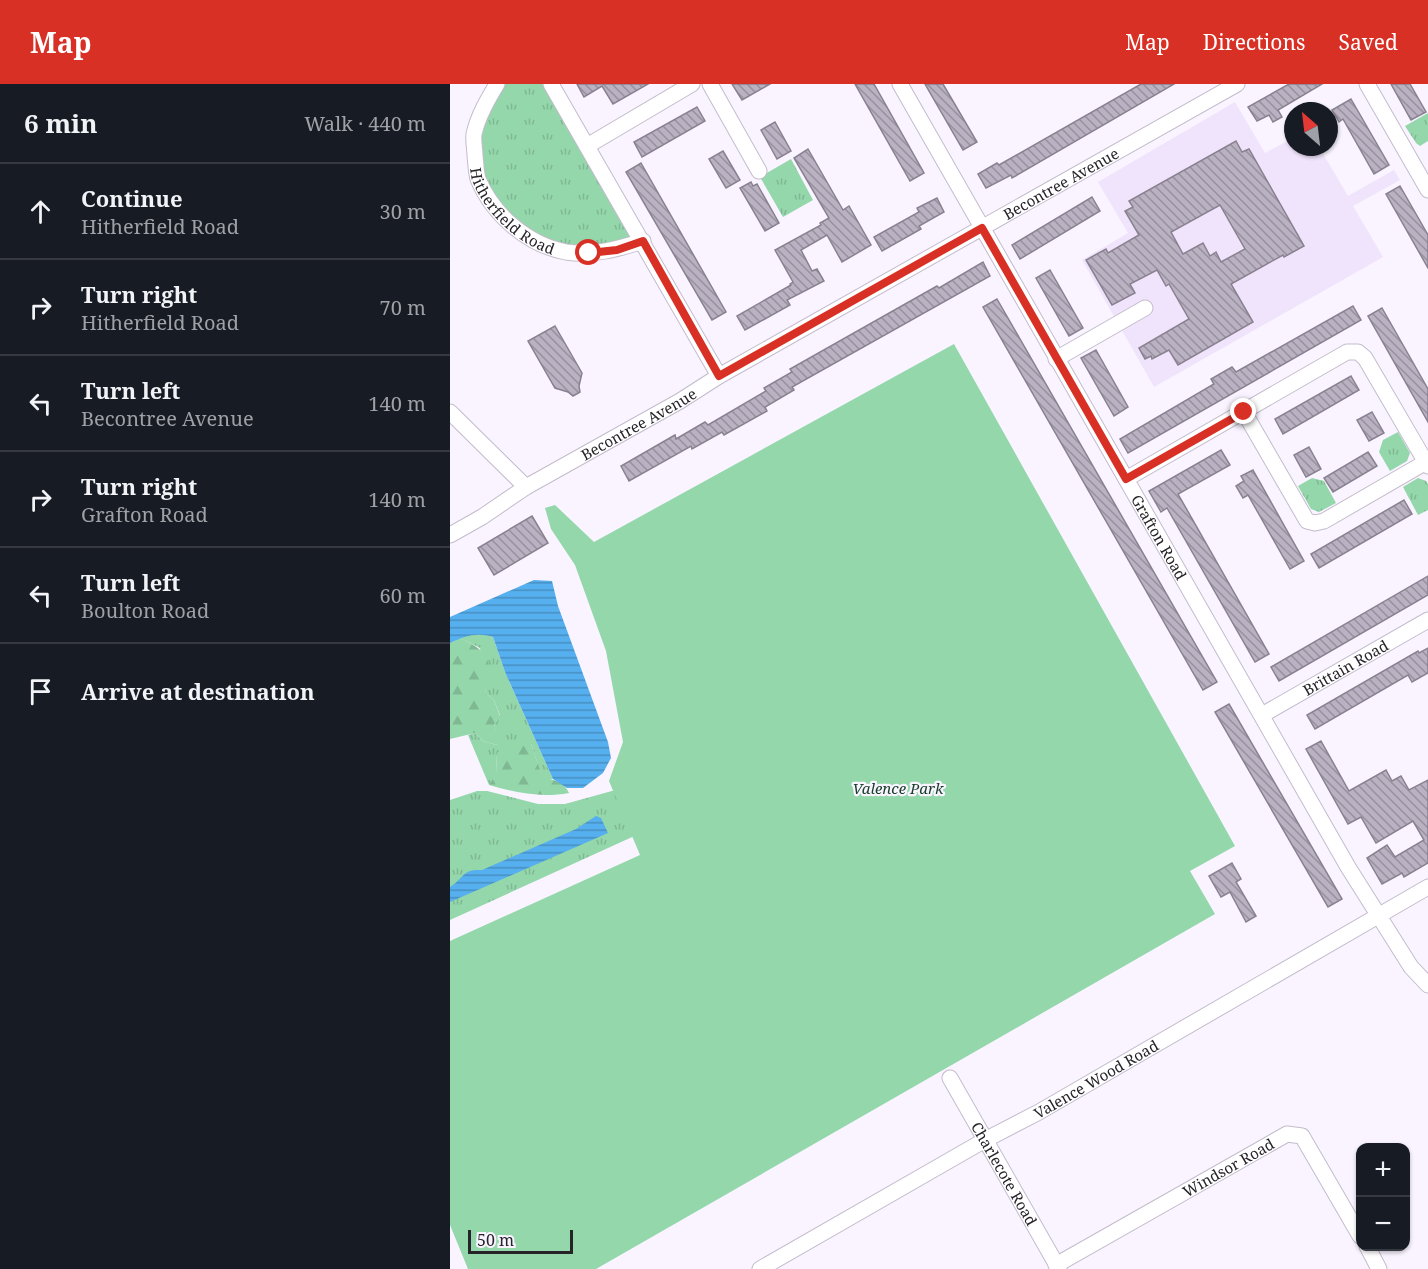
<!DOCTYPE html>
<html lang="en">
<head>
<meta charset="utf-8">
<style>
	:root { --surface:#171b24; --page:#242831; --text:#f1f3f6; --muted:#9ea1a6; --line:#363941; --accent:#d93025 }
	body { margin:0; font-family:"Noto Serif",serif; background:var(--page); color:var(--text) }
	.controls { position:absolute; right:18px; bottom:18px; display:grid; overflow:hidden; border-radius:12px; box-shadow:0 2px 4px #0004 }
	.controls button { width:54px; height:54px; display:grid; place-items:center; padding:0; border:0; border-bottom:2px solid var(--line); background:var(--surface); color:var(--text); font:30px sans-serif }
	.compass { position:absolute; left:834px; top:18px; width:54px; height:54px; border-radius:50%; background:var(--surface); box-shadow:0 2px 4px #0004; rotate:332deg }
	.scale { position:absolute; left:18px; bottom:15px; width:105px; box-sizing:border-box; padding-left:6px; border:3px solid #262329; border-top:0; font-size:16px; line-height:21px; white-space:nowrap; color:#262329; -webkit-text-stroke:4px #f9f4ff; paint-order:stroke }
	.stop { position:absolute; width:18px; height:18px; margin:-14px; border:4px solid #d93025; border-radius:50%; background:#fff }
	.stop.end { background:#d93025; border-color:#fff; box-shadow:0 2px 6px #0008 }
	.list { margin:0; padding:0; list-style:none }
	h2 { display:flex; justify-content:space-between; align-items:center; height:78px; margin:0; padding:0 24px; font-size:26px }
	h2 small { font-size:20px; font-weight:400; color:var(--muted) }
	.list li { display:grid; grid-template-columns:39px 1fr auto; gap:18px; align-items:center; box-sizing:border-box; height:96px; padding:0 24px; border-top:2px solid var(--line) }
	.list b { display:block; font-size:22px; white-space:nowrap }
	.list p { margin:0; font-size:20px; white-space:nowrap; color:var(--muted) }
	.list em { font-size:20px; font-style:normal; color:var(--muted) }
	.icon { flex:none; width:33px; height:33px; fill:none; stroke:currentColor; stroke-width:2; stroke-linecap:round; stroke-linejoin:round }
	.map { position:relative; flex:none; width:978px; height:1185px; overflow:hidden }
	header { display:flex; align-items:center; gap:36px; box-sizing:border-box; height:84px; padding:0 30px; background:var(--accent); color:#fff }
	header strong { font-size:28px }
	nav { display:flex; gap:33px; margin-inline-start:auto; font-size:21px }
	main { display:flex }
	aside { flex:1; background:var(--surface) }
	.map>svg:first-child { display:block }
	.built { fill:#f0e4fc }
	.grass { fill:url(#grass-tufts) }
	.forest { fill:url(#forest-firs) }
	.park { fill:#94d7ab }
	.water { fill:url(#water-rules) }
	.building { fill:url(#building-back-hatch); stroke:#898190; stroke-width:1.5; fill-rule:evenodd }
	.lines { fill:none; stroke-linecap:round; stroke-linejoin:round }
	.street-casing { stroke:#c4bccc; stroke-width:17 }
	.street { stroke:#fff; stroke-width:15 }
	.route { stroke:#d93025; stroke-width:8 }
	.labels { text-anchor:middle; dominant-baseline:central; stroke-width:4.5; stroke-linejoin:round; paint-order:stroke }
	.street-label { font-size:15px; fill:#262329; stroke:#f9f4ff }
	.park-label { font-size:15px; font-style:italic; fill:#184028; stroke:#f9f4ff }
</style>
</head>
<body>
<header>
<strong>Map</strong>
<nav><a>Map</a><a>Directions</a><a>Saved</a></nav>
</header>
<main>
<aside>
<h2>6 min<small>Walk · 440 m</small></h2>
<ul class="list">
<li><svg class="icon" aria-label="ahead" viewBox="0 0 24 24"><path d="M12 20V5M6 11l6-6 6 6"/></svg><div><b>Continue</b><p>Hitherfield Road</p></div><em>30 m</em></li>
<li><svg class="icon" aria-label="right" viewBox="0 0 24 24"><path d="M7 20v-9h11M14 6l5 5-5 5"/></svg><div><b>Turn right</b><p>Hitherfield Road</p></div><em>70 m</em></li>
<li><svg class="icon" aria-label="left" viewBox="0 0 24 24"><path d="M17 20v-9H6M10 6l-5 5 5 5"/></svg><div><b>Turn left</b><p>Becontree Avenue</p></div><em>140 m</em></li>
<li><svg class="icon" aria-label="right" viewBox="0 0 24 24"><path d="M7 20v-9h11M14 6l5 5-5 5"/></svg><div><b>Turn right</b><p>Grafton Road</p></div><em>140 m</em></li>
<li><svg class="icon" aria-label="left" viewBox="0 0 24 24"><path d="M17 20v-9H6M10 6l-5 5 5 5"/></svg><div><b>Turn left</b><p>Boulton Road</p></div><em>60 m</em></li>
<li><svg class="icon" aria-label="arrive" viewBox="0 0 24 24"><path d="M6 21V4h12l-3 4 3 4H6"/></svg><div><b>Arrive at destination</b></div></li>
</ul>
</aside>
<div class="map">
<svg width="978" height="1185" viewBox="0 0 978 1185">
	<defs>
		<pattern id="grass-tufts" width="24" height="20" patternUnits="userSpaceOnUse" patternTransform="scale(1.5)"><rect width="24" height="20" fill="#94d7ab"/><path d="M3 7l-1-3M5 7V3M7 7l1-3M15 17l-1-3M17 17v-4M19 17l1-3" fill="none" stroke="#7fb893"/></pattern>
		<pattern id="forest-firs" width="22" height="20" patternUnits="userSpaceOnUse" patternTransform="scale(1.5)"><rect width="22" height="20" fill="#94d7ab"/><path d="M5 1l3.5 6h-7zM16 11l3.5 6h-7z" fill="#7fb893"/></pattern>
		<pattern id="water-rules" width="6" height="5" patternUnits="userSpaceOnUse" patternTransform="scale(1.5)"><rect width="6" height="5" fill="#56afee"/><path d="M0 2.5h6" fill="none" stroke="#478ec1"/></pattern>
		<pattern id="building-back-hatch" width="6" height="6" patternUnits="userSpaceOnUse" patternTransform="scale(1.5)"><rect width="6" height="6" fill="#bab2c2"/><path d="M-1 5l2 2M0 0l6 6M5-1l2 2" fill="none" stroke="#97909e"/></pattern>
	</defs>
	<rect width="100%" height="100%" fill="#f9f4ff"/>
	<polygon class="built" points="785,18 815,69 843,54 843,63 869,63 898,112 944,86 950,96 903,122 933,173 704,303 632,176 678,149 648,98"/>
	<g class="grass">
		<polygon points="47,0 101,0 193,157 139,169 65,144 27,93 34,23"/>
		<polygon points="978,29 978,57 970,62 966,59 955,42"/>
		<polygon points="341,75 363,116 333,133 310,93"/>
		<polygon points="948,348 960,369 957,377 940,387 929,368 933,356"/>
		<polygon points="862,394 874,397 886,419 869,428 861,425 848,402"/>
		<polygon points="968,394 976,397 978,400 978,426 968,431 953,403"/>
		<polygon points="33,550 43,553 55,588 103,695 93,695 81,660 47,669 46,691 39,701 18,651 25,649 33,657 46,661 49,659 44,640 50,631 44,616 35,609 36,600 30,564 10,554 18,551"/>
		<polygon points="169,705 191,749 0,836 0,716 27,707 37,707 88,720 115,720"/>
	</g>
	<g class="forest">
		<path d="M10,554C25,561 42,570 39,589C39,596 36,602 35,609L44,616L50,632L47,638L44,640L50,659L46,661L33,657L25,649L0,655V559Z"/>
		<path d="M64,659L81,660L93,694C104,695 115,699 119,709C91,714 66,709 39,701L46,690L47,669Z"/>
	</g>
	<polygon class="park" points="504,260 785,762 740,787 765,830 146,1185 18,1185 0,1141 0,857 190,771 159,697 173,658 156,567 125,481 101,445 95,424 105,421 144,458"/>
	<g class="water">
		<path d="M84,496L102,497L108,522L158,658L161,674L153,689L133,704H117L103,695L55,588L43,553C27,548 15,552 0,559V533Z"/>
		<path d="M146,732L151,734L158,749L0,818V803C15,793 12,785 32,786L126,745Z"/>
	</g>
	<g class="building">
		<polygon points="127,0 198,0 163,20 152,2 134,13"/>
		<polygon points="282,0 320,0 292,16"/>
		<polygon points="405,0 424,0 474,89 460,97"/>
		<polygon points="475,0 493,0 527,58 513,66"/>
		<polygon points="691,0 724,0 562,94 561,91 536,104 528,90 547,79 549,81"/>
		<polygon points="839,0 872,0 828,26 832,33 823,38 819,31 807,37 798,23"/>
		<polygon points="941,0 960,0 976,28 961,36"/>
		<polygon points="901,15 939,81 924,90 893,35 889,38 882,26"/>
		<polygon points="247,23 255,37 192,73 184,58"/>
		<polygon points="325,38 341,67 327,75 311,46"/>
		<path d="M786,57L792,68L799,65L854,162L834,173L833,171L781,200L803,238L728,281L719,266L702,275L701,272L695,275L689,264L739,235L719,200L716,202L707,186L680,200L685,209L662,221L636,176L656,165L658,169L689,151L675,127L683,123L679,117ZM770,121L795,165L771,178L766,168L760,172L753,159L733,170L721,148Z"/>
		<polygon points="358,65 393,126 399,122 421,161 392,178 377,151 351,166 362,187 367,185 374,197 337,216 340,221 295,246 287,232 341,201 340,200 343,198 325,166 371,141 370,139 379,134 344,74"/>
		<polygon points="273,67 290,96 276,104 259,75"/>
		<polygon points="191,79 276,228 262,236 176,88"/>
		<polygon points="301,98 303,102 307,100 329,139 315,147 290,104"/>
		<polygon points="950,102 978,151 978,184 936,110"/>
		<polygon points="642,113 650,127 570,175 562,161"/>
		<polygon points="487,114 494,128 469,142 471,145 432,167 424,153 469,128 467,124"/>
		<polygon points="533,178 540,192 342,303 344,306 315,323 317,327 274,351 272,348 242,365 241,362 179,397 171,382 225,351 226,355 255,338 258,341 316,307 314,304 342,288 340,285 487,202 489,204"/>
		<polygon points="600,186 633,244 619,252 586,194"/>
		<polygon points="547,215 767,598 753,606 533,223"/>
		<polygon points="903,222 911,236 678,369 670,355 764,300 761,295 782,283 786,288"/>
		<polygon points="932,224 978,305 978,338 918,232"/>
		<polygon points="105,242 132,289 129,302 130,308 123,312 118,308 105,304 78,257"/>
		<polygon points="646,266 678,323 664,332 631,274"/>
		<polygon points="901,292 909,306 833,350 825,335"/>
		<polygon points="922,328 934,349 919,357 907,336"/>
		<polygon points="859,363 871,385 856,393 844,371"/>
		<polygon points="771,366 780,381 728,410 819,570 805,578 717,424 711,428 699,407"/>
		<polygon points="918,368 927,382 883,408 874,394"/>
		<polygon points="803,386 854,477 840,485 798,411 793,414 786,402 794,397 791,392"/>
		<polygon points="954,416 962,430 869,484 861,470"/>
		<polygon points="82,432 98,459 44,491 28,464"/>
		<polygon points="978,492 978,511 829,597 821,583"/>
		<polygon points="978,564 978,589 962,598 958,591 865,645 857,631 968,567 969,569"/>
		<polygon points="779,620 892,815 878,823 765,628"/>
		<polygon points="871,657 899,707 936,686 942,697 951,692 959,706 978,696 978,779 954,793 952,789 932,800 917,774 937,761 945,773 974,756 963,737 926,759 911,733 898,740 856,665"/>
		<polygon points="782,779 791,795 786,798 806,832 796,838 780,808 771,813 759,792"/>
	</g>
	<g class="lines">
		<defs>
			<g id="street">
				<path id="s1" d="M47,0C38,15 28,32 24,50C23,57 25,65 25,72C26,80 26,88 28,95C43,131 78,161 116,168C143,172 168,165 193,157"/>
				<polyline points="101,0 269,292"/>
				<polyline points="260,0 309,87"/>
				<path id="s2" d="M450,0L898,783L961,883L978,901"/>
				<polyline points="917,0 978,106"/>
				<polyline points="137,62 242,0"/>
				<polyline points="606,275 695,224"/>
				<polyline points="0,328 76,403"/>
				<polyline points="794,328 857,437 865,439 874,437 976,378"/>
				<polyline points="676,395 897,268 908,268 915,274 978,382"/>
				<path id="s3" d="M0,451L32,433L76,403L230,317L269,292L787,0"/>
				<path id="s4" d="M812,631L978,536"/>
				<path id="s5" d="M500,994L609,1185"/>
				<polyline points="917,1162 929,1185"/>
				<path id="s6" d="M606,1181L837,1050L852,1052L910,1152"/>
				<path id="s7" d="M310,1185L535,1056L589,1028L978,803"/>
			</g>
		</defs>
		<use href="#street" class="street-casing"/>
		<use href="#street" class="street"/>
	</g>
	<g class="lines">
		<polyline class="route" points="139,169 167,166 193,157 269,292 532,144 676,395 794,328"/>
	</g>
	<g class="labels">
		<g class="street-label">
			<text stroke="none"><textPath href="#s3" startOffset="705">Becontree Avenue</textPath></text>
			<text stroke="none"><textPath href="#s1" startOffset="148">Hitherfield Road</textPath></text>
			<text stroke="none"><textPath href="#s3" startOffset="219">Becontree Avenue</textPath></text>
			<text stroke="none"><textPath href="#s2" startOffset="522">Grafton Road</textPath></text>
			<text stroke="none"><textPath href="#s4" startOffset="96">Brittain Road</textPath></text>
			<text stroke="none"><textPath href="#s7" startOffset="386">Valence Wood Road</textPath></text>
			<text stroke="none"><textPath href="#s6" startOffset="198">Windsor Road</textPath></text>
			<text stroke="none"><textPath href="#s5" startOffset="110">Charlecote Road</textPath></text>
		</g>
		<g class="park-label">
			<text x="448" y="704">Valence Park</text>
		</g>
	</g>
</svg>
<div class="controls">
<button>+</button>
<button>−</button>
</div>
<svg class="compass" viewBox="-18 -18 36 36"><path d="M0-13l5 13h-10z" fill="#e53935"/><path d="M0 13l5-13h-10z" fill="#9ea1a6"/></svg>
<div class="scale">50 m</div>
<div class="stop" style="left:139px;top:169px"></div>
<div class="stop end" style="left:794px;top:328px"></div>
</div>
</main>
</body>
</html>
